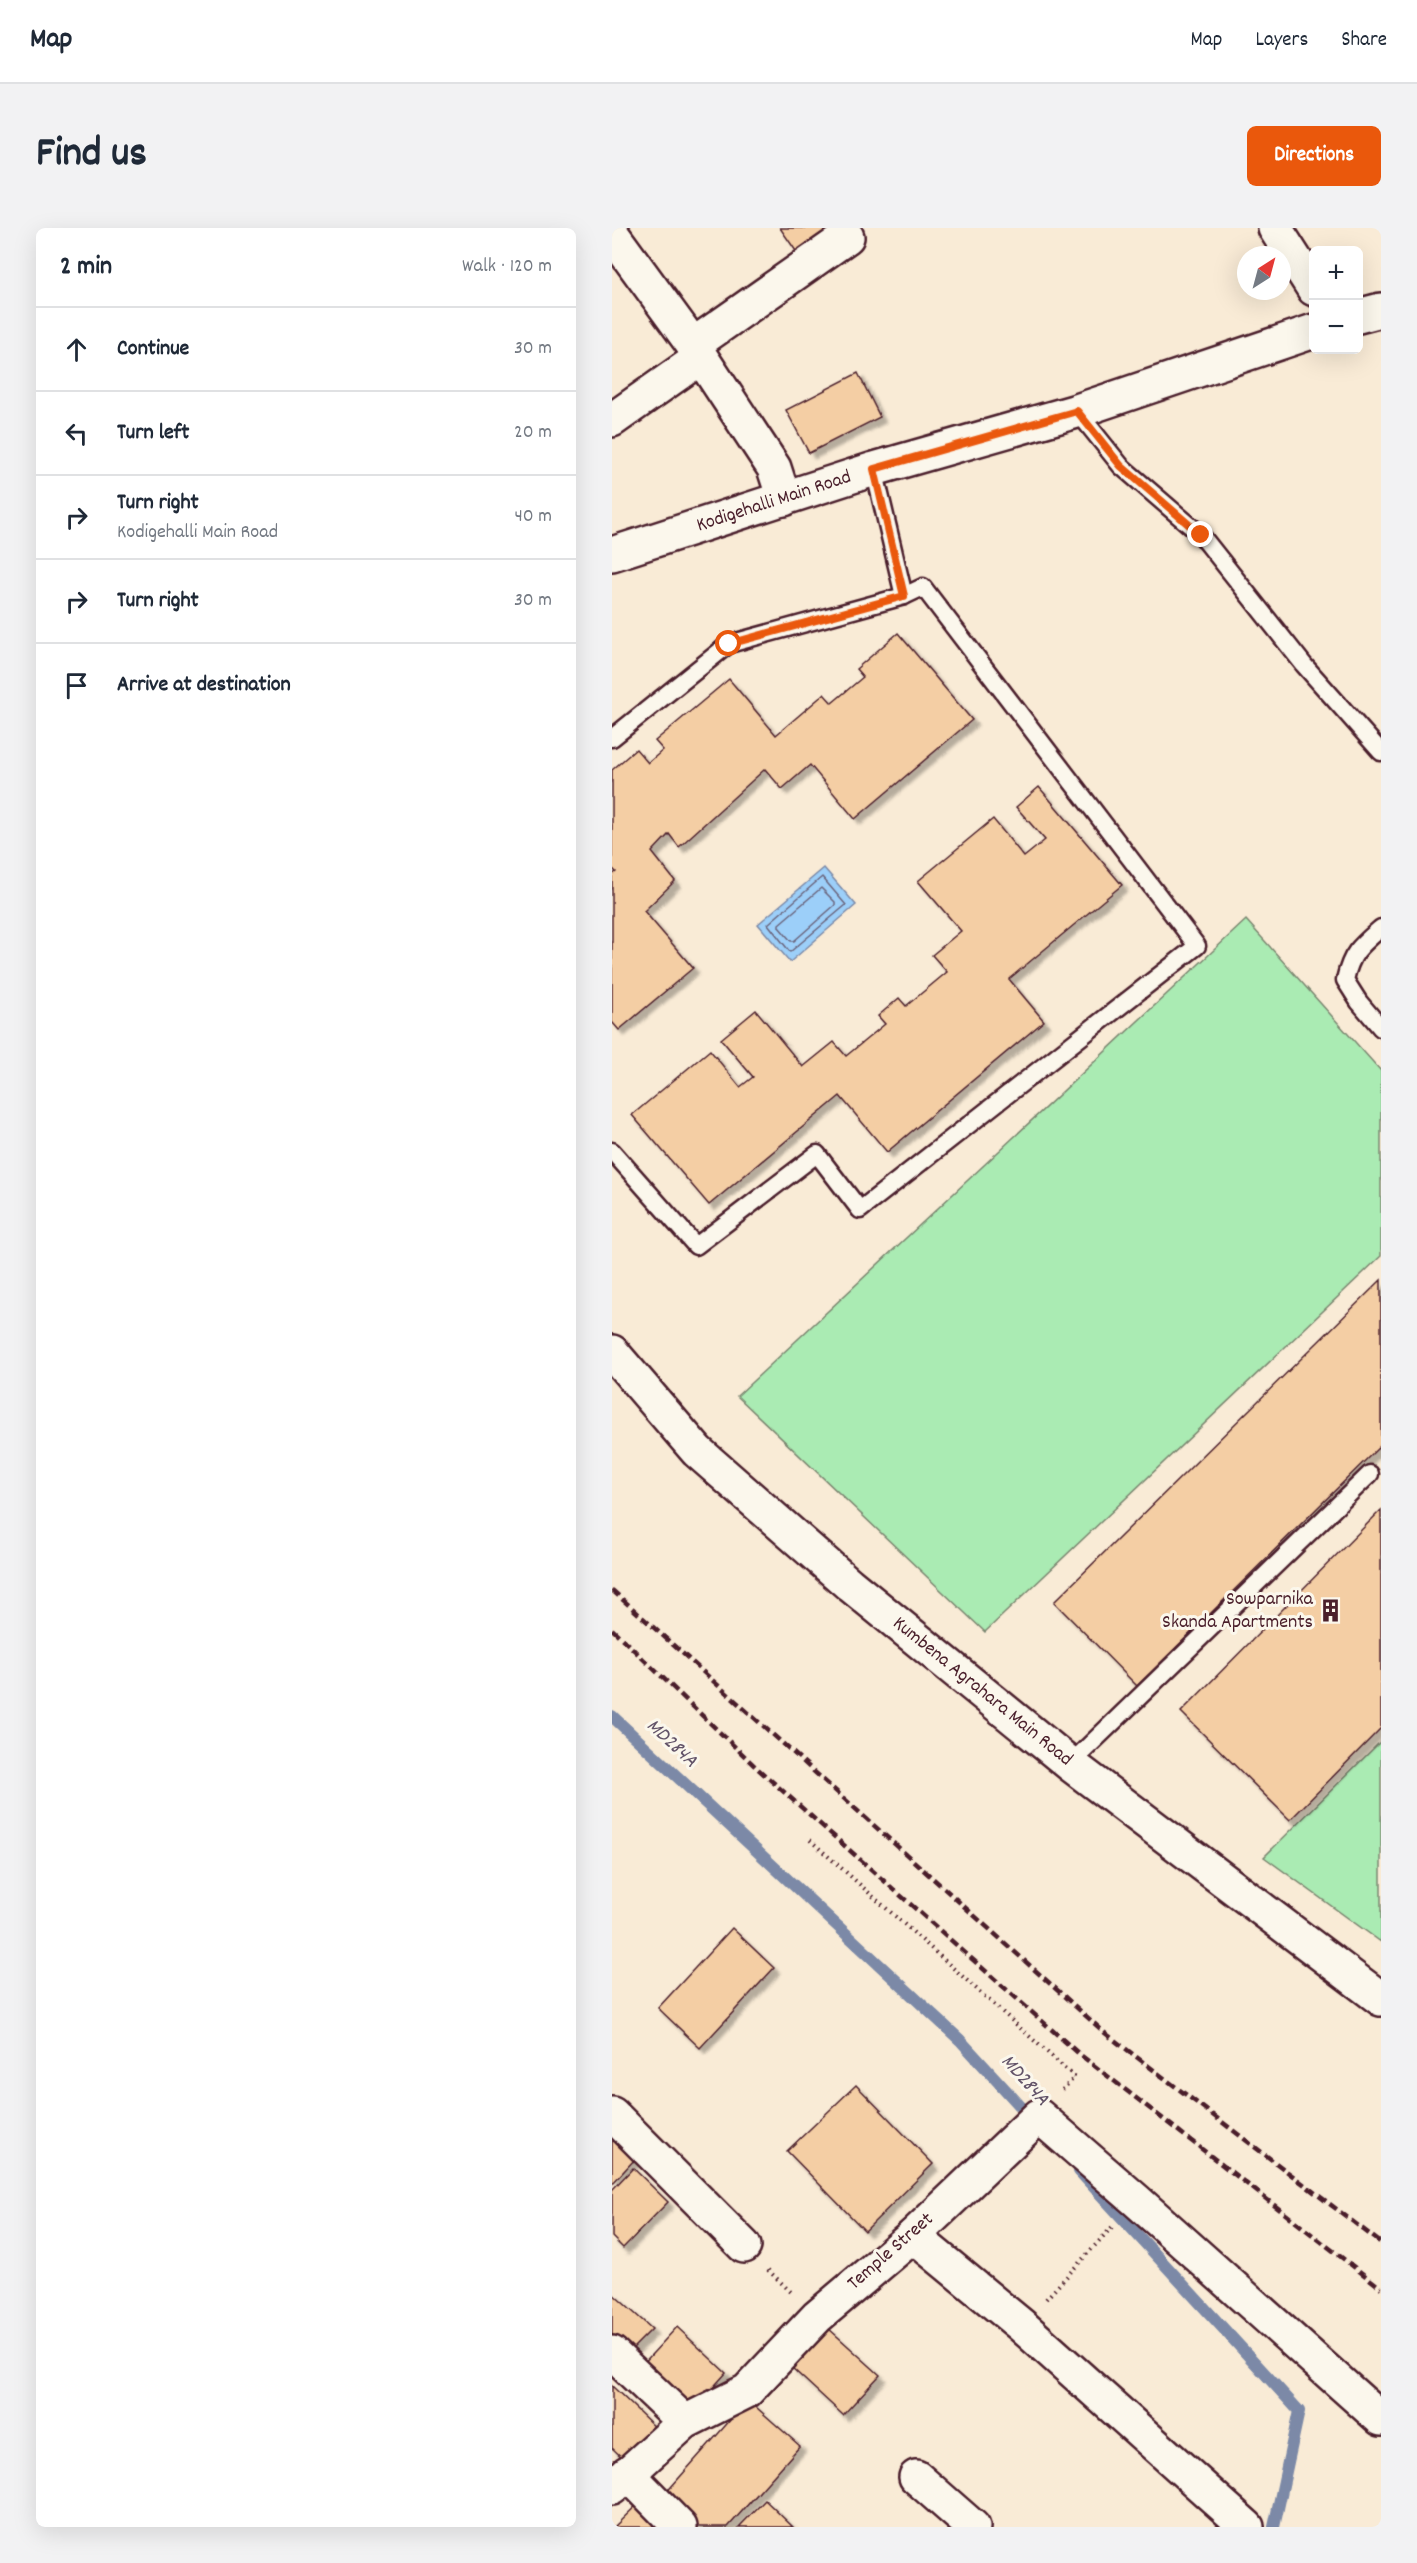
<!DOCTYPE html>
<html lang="en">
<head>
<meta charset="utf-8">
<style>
	:root { --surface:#fff; --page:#f2f2f3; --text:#1f2937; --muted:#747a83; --line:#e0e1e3; --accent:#ea580c }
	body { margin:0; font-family:Dekko,sans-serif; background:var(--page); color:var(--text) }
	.controls { position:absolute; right:18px; top:18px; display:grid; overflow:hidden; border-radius:9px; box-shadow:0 6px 24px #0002 }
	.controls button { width:54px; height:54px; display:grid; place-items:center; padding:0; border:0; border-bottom:2px solid var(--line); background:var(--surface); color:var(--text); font:30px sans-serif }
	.compass { position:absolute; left:625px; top:18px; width:54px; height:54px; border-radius:50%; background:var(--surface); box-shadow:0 6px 24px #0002; rotate:36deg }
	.stop { position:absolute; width:18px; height:18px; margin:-14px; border:4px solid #ea580c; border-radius:50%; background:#fff }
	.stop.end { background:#ea580c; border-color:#fff; box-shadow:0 2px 6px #0008 }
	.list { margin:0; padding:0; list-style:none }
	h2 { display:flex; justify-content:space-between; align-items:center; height:78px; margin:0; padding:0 24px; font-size:26px }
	h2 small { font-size:20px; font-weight:400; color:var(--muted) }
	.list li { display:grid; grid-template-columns:39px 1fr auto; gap:18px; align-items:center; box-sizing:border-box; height:84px; padding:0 24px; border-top:2px solid var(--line) }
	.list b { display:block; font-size:22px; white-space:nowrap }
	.list p { margin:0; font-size:20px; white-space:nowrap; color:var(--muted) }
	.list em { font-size:20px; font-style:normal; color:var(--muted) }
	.icon { flex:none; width:33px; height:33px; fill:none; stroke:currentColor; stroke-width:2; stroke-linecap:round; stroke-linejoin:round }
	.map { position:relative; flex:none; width:769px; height:2299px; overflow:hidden; border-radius:9px }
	header { display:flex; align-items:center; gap:36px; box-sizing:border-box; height:84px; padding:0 30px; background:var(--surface); border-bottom:2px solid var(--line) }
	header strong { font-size:28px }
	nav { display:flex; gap:33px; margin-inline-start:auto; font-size:21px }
	.intro { display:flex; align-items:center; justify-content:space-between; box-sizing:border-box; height:144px; padding:0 36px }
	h1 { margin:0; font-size:42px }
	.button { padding:15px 27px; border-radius:9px; background:var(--accent); color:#fff; font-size:21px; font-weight:700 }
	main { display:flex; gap:36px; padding:0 36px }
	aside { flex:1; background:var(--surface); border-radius:9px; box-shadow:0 6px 24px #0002 }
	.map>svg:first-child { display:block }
	.green { fill:#aaebb3; stroke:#7a856f; stroke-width:1.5 }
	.water { fill:#9ccff9; stroke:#7b89a7; stroke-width:1.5 }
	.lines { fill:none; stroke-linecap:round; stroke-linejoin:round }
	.shore { stroke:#6b657d; stroke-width:1.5 }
	.stream { stroke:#7b89a7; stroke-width:12 }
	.building { fill:#f4cea4; stroke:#4a1f2b; stroke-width:1.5; filter:url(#shadow) }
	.service-casing { stroke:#4a1f2b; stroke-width:21 }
	.minor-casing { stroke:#4a1f2b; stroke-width:38 }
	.tertiary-casing { stroke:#4a1f2b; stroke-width:38 }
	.path { stroke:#4a1f2b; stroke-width:4; stroke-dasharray:1.5 4.5; stroke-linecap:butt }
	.service { stroke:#fbf7ec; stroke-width:16 }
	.minor { stroke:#fbf7ec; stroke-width:33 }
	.tertiary { stroke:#fbf7ec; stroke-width:33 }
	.rail { stroke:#4a1f2b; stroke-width:4.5; stroke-dasharray:9 4.5; stroke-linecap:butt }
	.route { stroke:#ea580c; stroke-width:8 }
	.labels { text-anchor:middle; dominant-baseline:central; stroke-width:6; stroke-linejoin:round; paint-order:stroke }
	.street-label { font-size:20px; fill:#4a1f2b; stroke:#fbf7ec }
	.poi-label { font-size:20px; fill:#4a1f2b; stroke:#fbf7ec; text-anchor:end }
	.water-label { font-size:21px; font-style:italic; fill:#635469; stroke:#fbf7ec }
</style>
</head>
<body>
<header>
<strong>Map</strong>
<nav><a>Map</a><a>Layers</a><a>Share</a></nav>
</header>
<div class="intro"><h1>Find us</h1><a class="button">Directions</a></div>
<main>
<aside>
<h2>2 min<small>Walk · 120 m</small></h2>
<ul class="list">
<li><svg class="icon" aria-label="ahead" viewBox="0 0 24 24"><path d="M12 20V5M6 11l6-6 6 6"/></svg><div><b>Continue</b></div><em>30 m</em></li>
<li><svg class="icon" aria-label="left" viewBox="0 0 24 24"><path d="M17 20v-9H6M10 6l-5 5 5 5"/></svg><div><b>Turn left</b></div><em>20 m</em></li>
<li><svg class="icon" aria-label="right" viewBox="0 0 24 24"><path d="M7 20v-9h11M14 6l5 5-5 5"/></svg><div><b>Turn right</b><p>Kodigehalli Main Road</p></div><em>40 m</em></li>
<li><svg class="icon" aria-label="right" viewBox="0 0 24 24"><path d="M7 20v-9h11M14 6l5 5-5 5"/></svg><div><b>Turn right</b></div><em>30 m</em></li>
<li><svg class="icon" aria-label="arrive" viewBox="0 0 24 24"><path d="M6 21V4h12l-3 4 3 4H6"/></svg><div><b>Arrive at destination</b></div></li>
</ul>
</aside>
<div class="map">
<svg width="769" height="2299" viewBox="0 0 769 2299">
	<defs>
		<filter id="shadow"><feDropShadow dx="5.5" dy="5.5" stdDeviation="1.5" flood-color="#0004"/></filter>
	</defs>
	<rect width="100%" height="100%" fill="#f9ebd6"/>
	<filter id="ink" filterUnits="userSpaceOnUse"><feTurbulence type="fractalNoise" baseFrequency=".0167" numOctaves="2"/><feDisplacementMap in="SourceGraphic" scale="12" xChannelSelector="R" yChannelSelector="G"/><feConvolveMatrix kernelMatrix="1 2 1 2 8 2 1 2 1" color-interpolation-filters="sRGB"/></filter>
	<g filter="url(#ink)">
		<g class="green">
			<polygon points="634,692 769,843 769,1028 373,1404 125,1168"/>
			<polygon points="769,1513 769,1714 652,1629"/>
		</g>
		<polygon class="water" points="212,640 244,677 178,734 146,696"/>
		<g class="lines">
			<g class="shore">
				<polygon points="210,649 234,677 178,724 156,696"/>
				<polygon points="209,660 223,674 223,677 182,713 179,713 167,699 167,696"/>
			</g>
			<g class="stream">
				<polyline points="0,1488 348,1812 421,1892"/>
				<polyline points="467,1943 687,2183 662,2299"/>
			</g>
		</g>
		<g class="building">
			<polygon points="168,0 225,0 186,26"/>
			<polygon points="246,145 268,189 197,225 174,182"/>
			<polygon points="286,405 360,492 243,591 198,537 170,561 153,541 67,619 57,606 40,624 63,653 32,683 81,740 7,802 0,794 0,647 4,644 0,640 0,542 24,521 36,535 51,522 43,513 117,451 164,507 212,466 220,475 251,449 244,441"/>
			<polygon points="427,559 510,657 397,751 432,793 275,924 228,868 97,977 20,887 98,822 128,859 141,849 109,811 144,782 191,839 222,814 234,828 273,796 266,788 287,770 294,778 335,744 320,727 349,703 306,653 381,591 412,629 433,612 404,579"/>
			<polygon points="769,1052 769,1217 525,1458 442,1374"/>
			<polygon points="769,1282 769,1500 678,1592 569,1484"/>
			<polygon points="120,1700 162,1740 88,1820 46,1780"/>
			<polygon points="244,1857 321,1936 253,2003 175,1923"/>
			<polygon points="3,1912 23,1931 0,1956 0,1914"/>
			<polygon points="21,1940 56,1974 11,2020 0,2009 0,1962"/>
			<polygon points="0,2065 40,2101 18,2123 0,2107"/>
			<polygon points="65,2099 114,2145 78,2185 28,2139"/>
			<polygon points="216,2100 268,2147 231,2187 179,2139"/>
			<polygon points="0,2158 47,2203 16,2235 0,2220"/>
			<polygon points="136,2172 188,2218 116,2299 87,2299 52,2267"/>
			<polygon points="32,2270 60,2299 2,2299"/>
			<polygon points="153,2272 181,2299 127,2299"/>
		</g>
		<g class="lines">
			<defs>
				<g id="service">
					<polyline points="465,183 509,238 589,307 692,437 769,524"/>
					<polyline points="262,241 292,368"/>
					<polyline points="0,510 117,416 292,368 311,359 585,718 248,982 205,926 84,1018 0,923"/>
					<path d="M769,700C748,718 739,725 733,752L747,774L769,800"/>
					<polyline points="458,1536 758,1246"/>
				</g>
				<g id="minor">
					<polyline points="663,0 702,61"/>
					<polyline points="0,6 81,117 162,240 172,271"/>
					<polyline points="81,117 235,9"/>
					<polyline points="0,192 88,130"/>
					<polyline points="0,1886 132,2018"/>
					<polyline points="301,2008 409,2097 635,2299"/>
					<polyline points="0,2125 73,2194"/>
					<polyline points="15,2245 68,2299"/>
					<polyline points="304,2249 361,2299"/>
					<polyline points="0,2260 73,2194 135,2163 205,2089 301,2008 427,1888 525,1973 769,2191"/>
				</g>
				<g id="tertiary">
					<polyline points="746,88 769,82"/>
					<polyline points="0,326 262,241 465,183 702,103"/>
					<polyline points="0,1124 85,1223 237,1356 458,1536 769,1771"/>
				</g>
			</defs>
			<use href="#service" class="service-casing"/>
			<use href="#minor" class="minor-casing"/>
			<use href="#tertiary" class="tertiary-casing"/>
			<g class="path">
				<polyline points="198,1612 463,1849 450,1862"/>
				<polyline points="156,2042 179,2064"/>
				<polyline points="434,2071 500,1999"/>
			</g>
			<use href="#service" class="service"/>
			<use href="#minor" class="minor"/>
			<use href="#tertiary" class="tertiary"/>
			<g class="rail">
				<polyline points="0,1362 493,1805 769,2015"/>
				<polyline points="0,1401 145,1540 466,1825 769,2060"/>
			</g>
		</g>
	</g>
	<g class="lines" filter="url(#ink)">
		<polyline class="route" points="117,416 292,368 262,241 465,183 509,238 589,307"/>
	</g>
	<defs>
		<symbol id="building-bare" viewBox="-9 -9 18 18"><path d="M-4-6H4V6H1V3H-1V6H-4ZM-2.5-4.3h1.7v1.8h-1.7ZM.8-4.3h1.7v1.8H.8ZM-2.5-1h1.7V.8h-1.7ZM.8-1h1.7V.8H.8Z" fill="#4a1f2b" stroke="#fbf7ec" stroke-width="2.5" paint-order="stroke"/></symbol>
	</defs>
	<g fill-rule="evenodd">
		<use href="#building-bare" x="702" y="1366" width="33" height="33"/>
	</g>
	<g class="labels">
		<g class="street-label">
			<text transform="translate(162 274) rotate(-18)">Kodigehalli Main Road</text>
			<text transform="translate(370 1464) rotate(39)">Kumbena Agrahara Main Road</text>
			<text transform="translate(279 2024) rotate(-41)">Temple Street</text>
		</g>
		<g class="poi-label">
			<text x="701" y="1372">Sowparnika<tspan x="701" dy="23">Skanda Apartments</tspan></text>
		</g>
		<g class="water-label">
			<text transform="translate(59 1516) rotate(43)">MD284A</text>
			<text transform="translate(412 1853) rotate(48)">MD284A</text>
		</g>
	</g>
</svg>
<div class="controls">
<button>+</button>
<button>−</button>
</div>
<svg class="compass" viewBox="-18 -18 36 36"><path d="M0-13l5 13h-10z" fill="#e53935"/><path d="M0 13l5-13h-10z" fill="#747a83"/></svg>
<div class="stop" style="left:117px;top:416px"></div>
<div class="stop end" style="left:589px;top:307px"></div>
</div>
</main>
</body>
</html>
